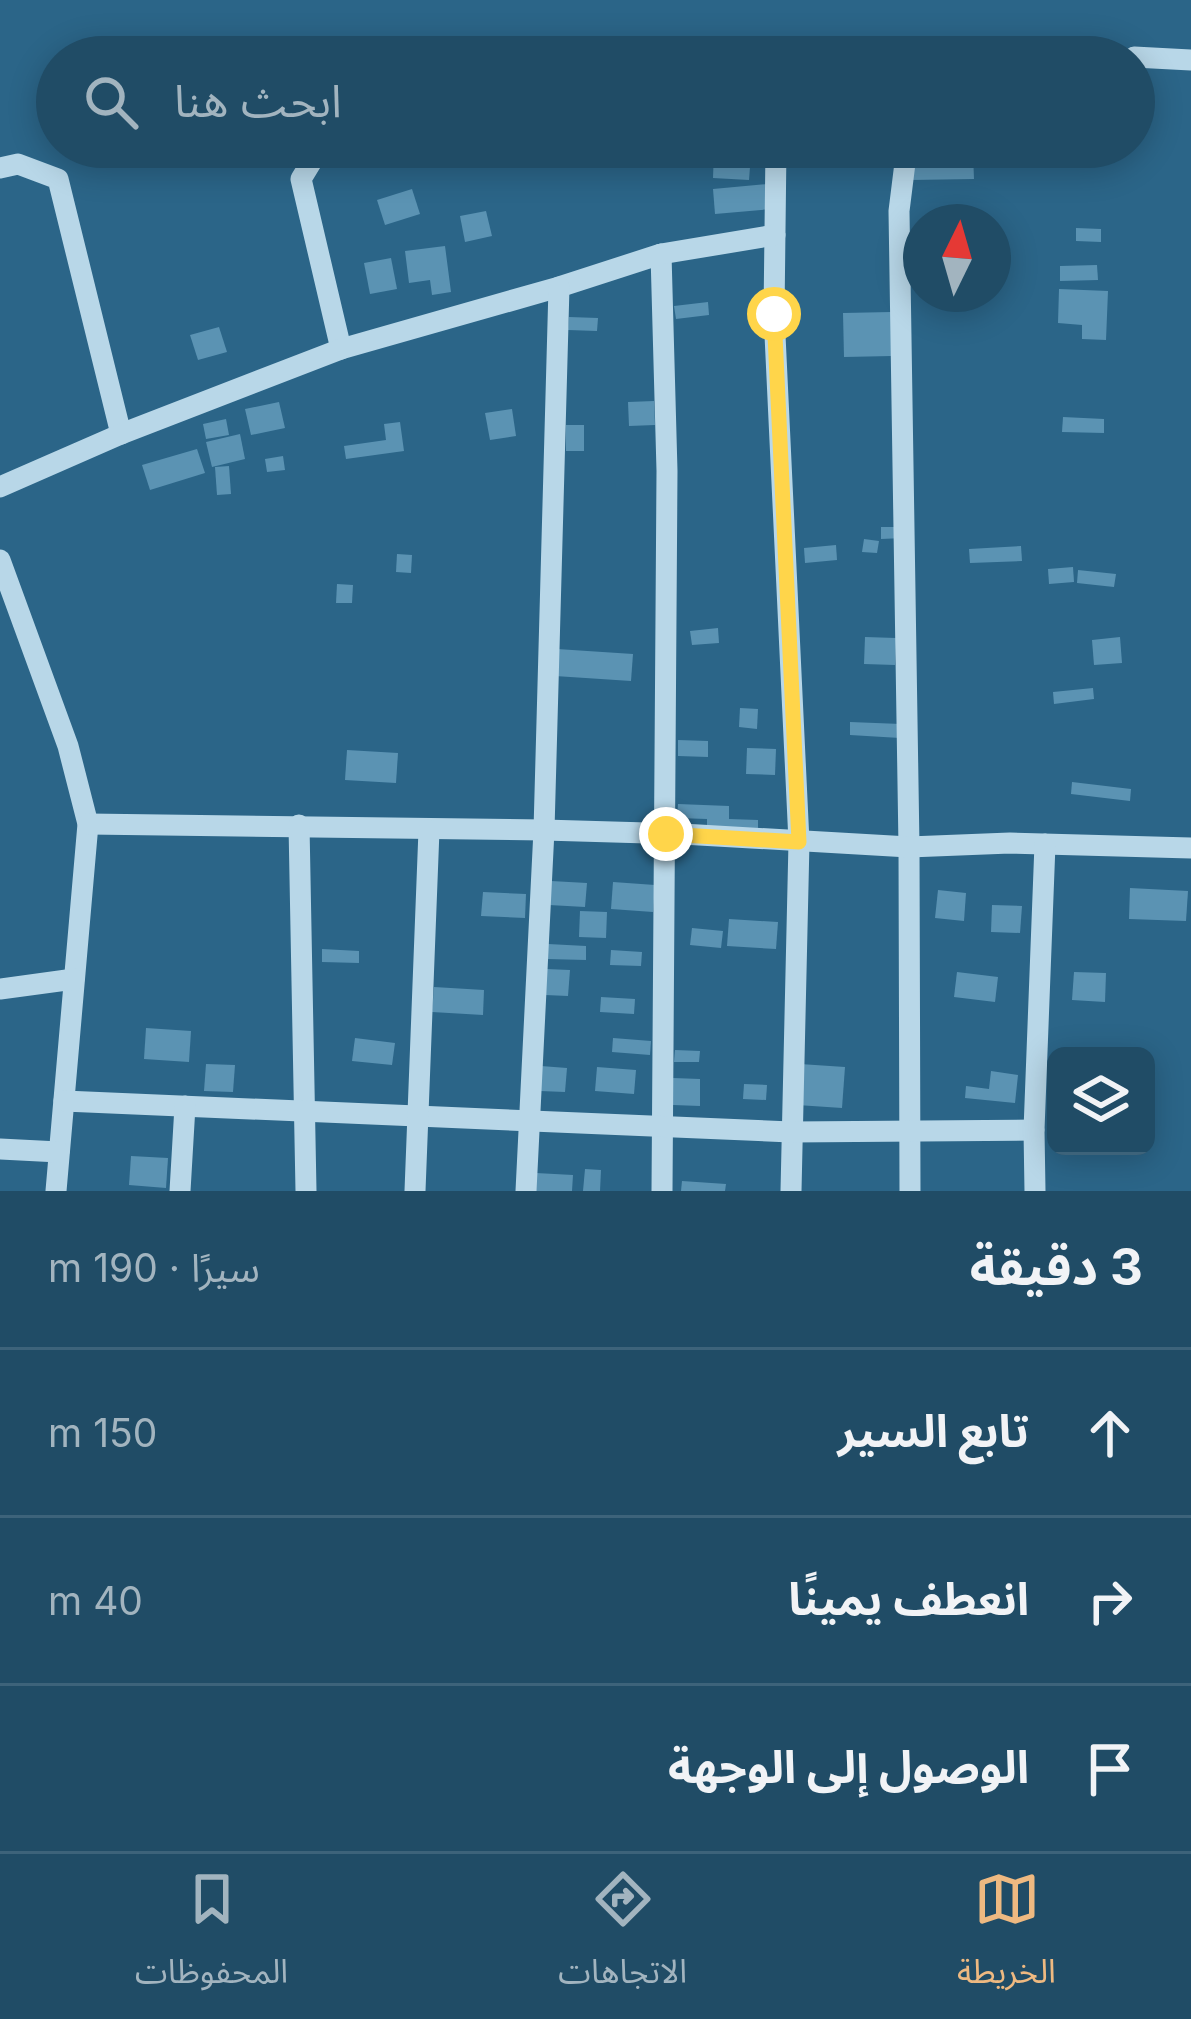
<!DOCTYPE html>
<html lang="ar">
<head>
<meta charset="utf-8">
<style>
	:root { --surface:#204c66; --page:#2d566f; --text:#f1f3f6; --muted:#a2b4bf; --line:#3d637a; --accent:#eeb981 }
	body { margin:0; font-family:Inter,"Noto Sans Arabic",sans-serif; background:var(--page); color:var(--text); direction:rtl }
	.controls { position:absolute; right:36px; bottom:36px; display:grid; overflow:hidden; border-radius:18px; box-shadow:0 6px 30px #0003 }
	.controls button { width:108px; height:108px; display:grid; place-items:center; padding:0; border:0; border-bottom:3px solid var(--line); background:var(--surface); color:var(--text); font:60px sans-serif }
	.compass { position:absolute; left:903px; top:204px; width:108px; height:108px; border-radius:50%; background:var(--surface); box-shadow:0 6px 30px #0003; rotate:5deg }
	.stop { position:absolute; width:36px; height:36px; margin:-27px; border:9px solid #ffd54a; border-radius:50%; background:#fff }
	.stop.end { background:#ffd54a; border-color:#fff; box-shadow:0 3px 12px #0008 }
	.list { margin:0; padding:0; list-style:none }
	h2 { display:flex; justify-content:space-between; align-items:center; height:156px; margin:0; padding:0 48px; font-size:51px }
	h2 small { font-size:39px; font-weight:400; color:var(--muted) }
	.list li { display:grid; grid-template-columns:78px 1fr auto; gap:36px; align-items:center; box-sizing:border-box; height:168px; padding:0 48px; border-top:3px solid var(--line) }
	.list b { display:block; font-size:45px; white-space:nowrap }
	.list em { font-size:39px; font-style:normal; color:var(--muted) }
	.icon { flex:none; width:66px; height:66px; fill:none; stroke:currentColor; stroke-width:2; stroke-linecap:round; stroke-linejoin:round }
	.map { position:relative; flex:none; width:1191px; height:1191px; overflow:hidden; direction:ltr }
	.search { position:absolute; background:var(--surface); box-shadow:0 6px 30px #0003; left:36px; right:36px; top:36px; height:132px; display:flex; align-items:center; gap:30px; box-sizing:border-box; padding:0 42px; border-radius:66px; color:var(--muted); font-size:45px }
	.sheet { height:660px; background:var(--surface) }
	nav { display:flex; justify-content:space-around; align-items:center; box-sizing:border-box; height:168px; border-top:3px solid var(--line); background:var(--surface); font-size:33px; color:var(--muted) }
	nav a { display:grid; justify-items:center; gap:6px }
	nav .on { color:var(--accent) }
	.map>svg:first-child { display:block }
	.building { fill:#5b93b3 }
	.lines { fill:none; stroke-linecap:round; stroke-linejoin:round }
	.minor { stroke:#b8d7e8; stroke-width:21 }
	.route { stroke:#ffd54a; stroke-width:15 }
</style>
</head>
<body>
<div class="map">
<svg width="1191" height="1191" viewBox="0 0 1191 1191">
	<rect width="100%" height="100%" fill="#2b6588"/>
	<g class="building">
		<polygon points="823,42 838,44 837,57 822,57"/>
		<polygon points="747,147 766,147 766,168 750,167 749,180 713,178 714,149 747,150"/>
		<polygon points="911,147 956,147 956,153 973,153 974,179 911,180"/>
		<polygon points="768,184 771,209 715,214 713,189"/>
		<polygon points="412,189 420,214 385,225 377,200"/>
		<polygon points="486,211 492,236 465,242 460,216"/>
		<polygon points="1076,228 1101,229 1101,242 1076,241"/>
		<polygon points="445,246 451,292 432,295 430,280 409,283 405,251"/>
		<polygon points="391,258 397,289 370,294 364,263"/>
		<polygon points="1097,265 1098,280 1060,281 1060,266"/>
		<polygon points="1059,289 1108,291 1106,340 1082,339 1082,325 1058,323"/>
		<polygon points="708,302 709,315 676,319 674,306"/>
		<polygon points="891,312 892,356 844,357 843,313"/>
		<polygon points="569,317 598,318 597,331 568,330"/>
		<polygon points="219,327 227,352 198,360 190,335"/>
		<polygon points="654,401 655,425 629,426 628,402"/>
		<polygon points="279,402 285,428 251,435 245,409"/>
		<polygon points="512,409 516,436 490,440 485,413"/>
		<polygon points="1063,417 1104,419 1104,433 1062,432"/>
		<polygon points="226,419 229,435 206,439 203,424"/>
		<polygon points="400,422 404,451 346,459 344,446 386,440 384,424"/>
		<rect x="566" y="425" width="18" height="26"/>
		<polygon points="240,434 245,459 212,467 206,442"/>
		<polygon points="197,449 205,473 150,490 142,465"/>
		<polygon points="283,456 285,470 267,472 265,459"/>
		<polygon points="229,466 231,494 217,495 215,467"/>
		<polygon points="881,527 904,527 904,538 881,539"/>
		<polygon points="864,539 879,541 877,553 862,552"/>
		<polygon points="836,545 837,560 805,563 804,548"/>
		<polygon points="1021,546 1022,561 970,563 969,549"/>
		<polygon points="397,554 412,555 411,573 396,572"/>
		<polygon points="1073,567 1074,582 1049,584 1048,569"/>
		<polygon points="1078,570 1116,574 1114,587 1077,583"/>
		<polygon points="337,584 353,585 352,603 336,603"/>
		<polygon points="718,628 719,643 692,645 690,631"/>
		<polygon points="865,637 896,638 895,665 864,664"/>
		<polygon points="1120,637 1122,663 1094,665 1092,640"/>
		<polygon points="557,649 633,654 631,681 555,676"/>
		<polygon points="1093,688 1094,699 1054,704 1053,692"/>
		<polygon points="740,708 758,709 757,729 739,727"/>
		<polygon points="850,722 901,724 900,738 850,735"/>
		<polygon points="678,740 708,741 708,757 678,756"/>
		<polygon points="747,748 776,749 775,775 746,774"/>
		<polygon points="347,750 398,753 396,783 345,780"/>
		<polygon points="1072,782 1131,789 1130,801 1071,794"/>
		<polygon points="678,804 729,806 729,819 758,820 758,833 707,831 707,819 677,818"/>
		<polygon points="551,881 587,883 585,907 549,905"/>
		<polygon points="613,882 655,885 653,912 611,909"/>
		<polygon points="1130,888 1188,891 1186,921 1129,919"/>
		<polygon points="938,890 966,893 964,921 935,918"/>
		<polygon points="483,892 526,894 525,918 481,916"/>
		<polygon points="992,905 1022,906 1020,933 991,932"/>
		<polygon points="580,911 607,912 606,938 579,937"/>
		<polygon points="729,919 778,922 776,949 727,946"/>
		<polygon points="692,928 723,931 721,948 690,945"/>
		<polygon points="548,944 586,946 586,960 547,959"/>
		<polygon points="322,949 359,951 359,963 322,962"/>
		<polygon points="611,950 642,952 641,966 610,965"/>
		<polygon points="546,969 570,970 568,996 545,995"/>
		<polygon points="957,972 998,977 995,1002 954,997"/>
		<polygon points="1074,972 1106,973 1105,1002 1072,1000"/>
		<polygon points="434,987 484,990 483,1015 432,1012"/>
		<polygon points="601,997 635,999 634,1014 600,1012"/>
		<polygon points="146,1028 191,1031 189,1062 144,1059"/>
		<polygon points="355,1038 395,1043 392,1065 352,1061"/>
		<polygon points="613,1038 651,1041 650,1055 612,1052"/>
		<polygon points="675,1050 700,1051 699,1062 674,1062"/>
		<polygon points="206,1064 235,1065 233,1092 204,1091"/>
		<polygon points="800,1064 845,1067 842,1108 797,1105"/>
		<polygon points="541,1066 567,1068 565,1092 540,1091"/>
		<polygon points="597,1067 636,1070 634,1094 595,1091"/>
		<polygon points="991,1071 1018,1075 1015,1103 965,1098 966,1086 989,1089"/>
		<polygon points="673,1078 700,1079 700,1106 673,1105"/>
		<polygon points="744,1084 767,1085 766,1100 743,1099"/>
		<polygon points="131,1156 168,1158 166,1188 129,1185"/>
		<polygon points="585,1169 601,1170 600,1191 583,1191"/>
		<polygon points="536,1173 573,1175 572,1191 535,1191"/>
		<polygon points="682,1181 726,1184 725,1191 681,1191"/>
	</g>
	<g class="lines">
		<g class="minor">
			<polyline points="1134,57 1191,60"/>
			<polyline points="776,147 774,314 799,842 791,1191"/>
			<polyline points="907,147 899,211 909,847 910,1191"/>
			<polyline points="0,168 18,164 58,179 121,434"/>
			<polyline points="661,254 667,471 662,1191"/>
			<polyline points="341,349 301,179 315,156 349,147"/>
			<polyline points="0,487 121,434 341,349 559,287 661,254 775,235"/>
			<polyline points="0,560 68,746 88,824 56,1191"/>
			<polyline points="88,824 544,830 682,834 909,847 1010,843 1191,848"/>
			<polyline points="299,825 306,1191"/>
			<polyline points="0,989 74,979"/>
			<polyline points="64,1101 791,1132 1034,1130"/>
			<polyline points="0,1149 59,1152"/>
			<polyline points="180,1191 185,1106"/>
			<polyline points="415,1191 429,830"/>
			<polyline points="526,1191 544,830 559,287"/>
			<polyline points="1035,1191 1034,1130 1045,844"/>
		</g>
	</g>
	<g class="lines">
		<polyline class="route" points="666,834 799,842 774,314"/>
	</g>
</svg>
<div class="controls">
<button><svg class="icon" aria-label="layers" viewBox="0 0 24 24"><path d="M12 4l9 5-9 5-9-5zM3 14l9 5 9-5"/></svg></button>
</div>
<svg class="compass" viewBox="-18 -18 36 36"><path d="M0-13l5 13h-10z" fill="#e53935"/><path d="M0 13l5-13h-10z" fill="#a2b4bf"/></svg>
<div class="stop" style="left:774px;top:314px"></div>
<div class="stop end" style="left:666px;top:834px"></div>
<div class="search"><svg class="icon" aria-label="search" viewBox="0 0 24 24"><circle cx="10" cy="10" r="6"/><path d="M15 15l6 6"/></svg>ابحث هنا</div>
</div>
<section class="sheet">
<h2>3 دقيقة<small>سيرًا · 190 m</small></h2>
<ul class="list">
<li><svg class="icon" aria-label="ahead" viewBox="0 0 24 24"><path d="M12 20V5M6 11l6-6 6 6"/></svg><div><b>تابع السير</b></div><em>150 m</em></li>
<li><svg class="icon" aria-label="right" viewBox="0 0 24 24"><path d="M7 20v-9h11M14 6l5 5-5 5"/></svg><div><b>انعطف يمينًا</b></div><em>40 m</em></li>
<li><svg class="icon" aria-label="arrive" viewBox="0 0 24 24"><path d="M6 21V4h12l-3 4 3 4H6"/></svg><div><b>الوصول إلى الوجهة</b></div></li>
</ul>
</section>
<nav>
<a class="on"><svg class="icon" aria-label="map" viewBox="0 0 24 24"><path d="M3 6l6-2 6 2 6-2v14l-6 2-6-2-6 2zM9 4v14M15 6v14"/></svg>الخريطة</a>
<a><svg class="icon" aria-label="directions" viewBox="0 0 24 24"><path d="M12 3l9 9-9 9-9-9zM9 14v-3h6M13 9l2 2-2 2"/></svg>الاتجاهات</a>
<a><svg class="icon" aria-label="saved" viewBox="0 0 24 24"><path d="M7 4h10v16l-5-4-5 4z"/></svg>المحفوظات</a>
</nav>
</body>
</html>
